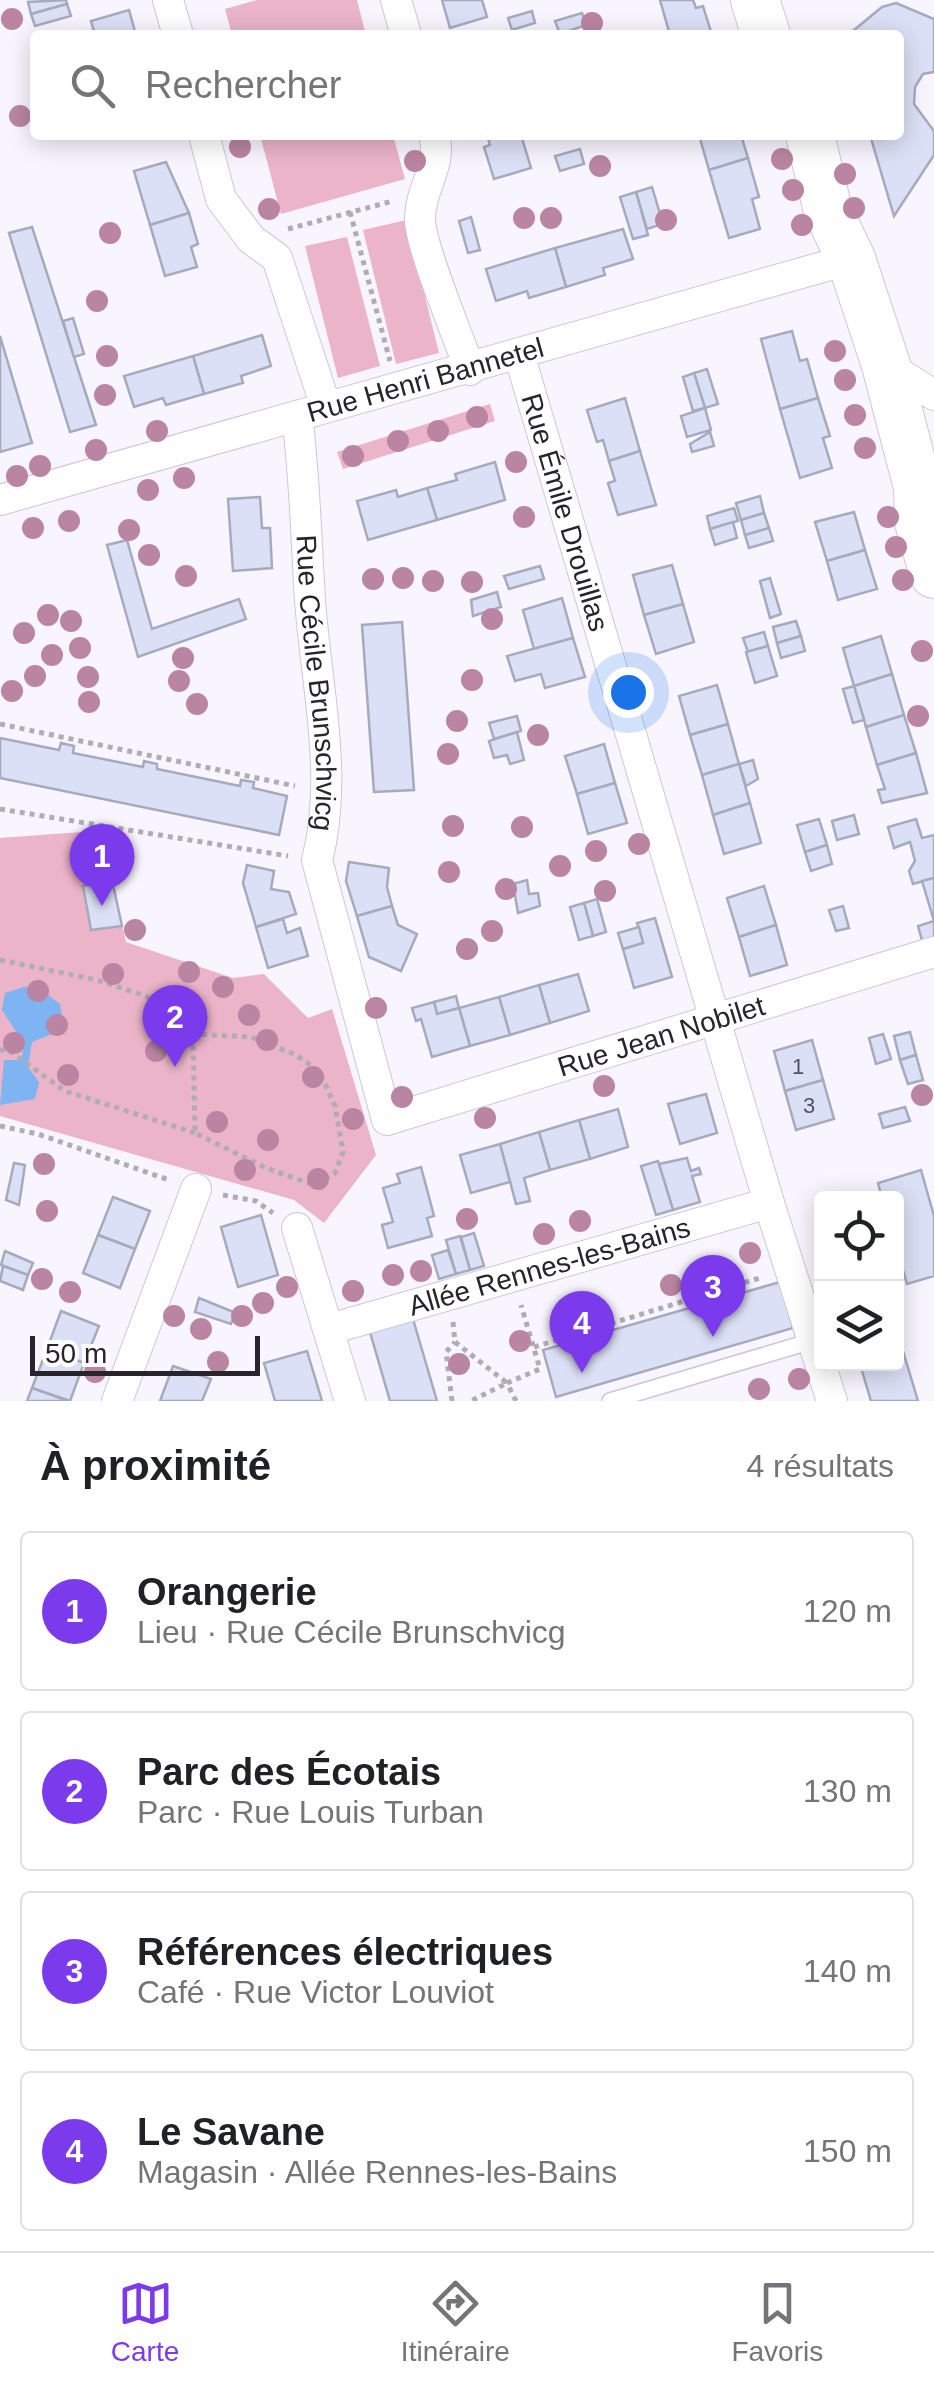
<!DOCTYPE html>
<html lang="fr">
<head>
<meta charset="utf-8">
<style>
	:root { --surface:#fff; --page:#f2f2f2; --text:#202124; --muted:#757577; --line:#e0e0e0; --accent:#7c3aed }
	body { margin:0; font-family:Arial,sans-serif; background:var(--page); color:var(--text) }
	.controls { position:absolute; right:30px; bottom:30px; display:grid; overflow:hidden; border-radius:10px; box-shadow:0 5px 25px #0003 }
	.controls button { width:90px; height:90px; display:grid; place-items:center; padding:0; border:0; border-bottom:2px solid var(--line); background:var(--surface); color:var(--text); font:50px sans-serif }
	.scale { position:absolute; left:30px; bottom:25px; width:230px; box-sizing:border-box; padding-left:10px; border:5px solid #27242c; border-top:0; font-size:28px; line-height:35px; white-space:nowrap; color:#27242c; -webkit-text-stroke:8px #fff; paint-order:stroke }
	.you { position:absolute; left:628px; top:692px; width:35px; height:35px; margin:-25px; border:8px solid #fff; border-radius:50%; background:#1a73e8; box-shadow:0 0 0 15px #1a73e833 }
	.badge { display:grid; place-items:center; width:65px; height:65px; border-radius:50%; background:var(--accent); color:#fff; font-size:32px; font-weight:700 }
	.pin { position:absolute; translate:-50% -82px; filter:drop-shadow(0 2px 5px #0008) }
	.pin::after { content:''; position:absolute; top:52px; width:35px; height:30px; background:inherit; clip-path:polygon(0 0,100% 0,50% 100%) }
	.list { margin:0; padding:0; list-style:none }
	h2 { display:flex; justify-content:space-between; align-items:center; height:130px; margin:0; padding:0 40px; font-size:42px }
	h2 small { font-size:32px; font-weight:400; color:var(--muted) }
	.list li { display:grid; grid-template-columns:65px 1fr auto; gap:30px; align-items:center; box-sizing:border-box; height:160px; margin:0 20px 20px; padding:0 20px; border:2px solid var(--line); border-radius:10px }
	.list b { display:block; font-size:38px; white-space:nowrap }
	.list p { margin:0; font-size:32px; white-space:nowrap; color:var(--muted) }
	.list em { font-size:32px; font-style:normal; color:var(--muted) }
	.icon { flex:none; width:55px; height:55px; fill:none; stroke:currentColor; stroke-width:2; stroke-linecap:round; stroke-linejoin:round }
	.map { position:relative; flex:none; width:934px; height:1401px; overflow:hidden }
	.search { position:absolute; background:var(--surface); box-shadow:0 5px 25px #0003; left:30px; right:30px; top:30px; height:110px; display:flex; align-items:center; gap:25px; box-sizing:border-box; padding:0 35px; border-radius:10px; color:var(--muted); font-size:38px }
	.sheet { height:850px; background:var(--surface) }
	nav { display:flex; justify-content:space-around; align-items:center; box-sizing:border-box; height:140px; border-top:2px solid var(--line); background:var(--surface); font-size:28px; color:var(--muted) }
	nav a { display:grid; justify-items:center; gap:5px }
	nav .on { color:var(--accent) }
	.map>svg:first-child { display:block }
	.green { fill:#ebb4c9 }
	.water { fill:#7db4f1 }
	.building { fill:#dce0f6; stroke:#a6aabf; stroke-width:2.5 }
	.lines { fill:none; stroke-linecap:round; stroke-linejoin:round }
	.service-casing { stroke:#cec6db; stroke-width:18 }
	.minor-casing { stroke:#cec6db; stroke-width:32 }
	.primary-casing { stroke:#cec6db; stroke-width:50 }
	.path { stroke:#afacb4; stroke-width:5; stroke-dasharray:5 5; stroke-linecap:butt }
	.service { stroke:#fff; stroke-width:15 }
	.minor { stroke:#fff; stroke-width:30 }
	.primary { stroke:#fff; stroke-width:48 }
	.tree { fill:#ba85a2 }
	.labels { text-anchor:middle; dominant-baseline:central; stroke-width:10; stroke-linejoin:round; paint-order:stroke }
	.number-label { font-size:22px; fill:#54535e }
	.street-label { font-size:28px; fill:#27242c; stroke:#fff }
</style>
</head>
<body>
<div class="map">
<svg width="934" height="1401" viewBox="0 0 934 1401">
	<rect width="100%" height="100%" fill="#f9f5fe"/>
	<g class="green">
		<polygon points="257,0 357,0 366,35 232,35 225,9"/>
		<polygon points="260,135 393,135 405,179 281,214"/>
		<polygon points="406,220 439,353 396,364 363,230"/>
		<polygon points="347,237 380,366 338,378 305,246"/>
		<polygon points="490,404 495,421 343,469 337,452"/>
		<polygon points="94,831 112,880 126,942 233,978 264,974 308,1018 332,1009 376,1155 324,1223 294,1200 0,1116 0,838"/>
	</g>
	<polygon class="water" points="24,987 39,988 60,1004 62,1018 52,1034 32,1042 28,1067 39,1082 35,1099 0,1105 4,1060 21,1060 24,1044 2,1010 5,993"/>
	<g class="building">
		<polygon points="66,0 67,4 31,14 28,2"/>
		<polygon points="442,0 482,0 487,17 450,28"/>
		<polygon points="660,0 693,0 696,8 703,6 712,35 670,35"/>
		<polygon points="896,3 934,19 934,72 923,74 915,87 914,104 934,131 934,155 894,216 870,135 899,135 899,35 848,35 882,7"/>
		<polygon points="67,4 71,16 35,26 31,14"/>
		<polygon points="129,10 136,35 95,35 91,21"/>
		<polygon points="532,11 535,23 512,30 508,18"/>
		<polygon points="582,13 586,25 560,34 555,21"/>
		<polygon points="487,135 521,135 531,168 494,179 484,147 490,145"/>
		<polygon points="699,135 741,135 748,158 709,170"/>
		<polygon points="580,149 584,164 560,171 555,156"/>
		<polygon points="748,158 759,197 752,199 760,229 729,238 709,170"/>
		<polygon points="166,162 189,213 150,225 134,171"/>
		<polygon points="652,187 663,224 647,229 636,192"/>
		<polygon points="636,192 648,235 633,239 620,197"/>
		<polygon points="189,213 198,244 191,247 197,267 165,276 150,225"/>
		<polygon points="471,217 480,250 468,253 459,221"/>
		<polygon points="32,227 96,425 70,432 9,233"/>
		<polygon points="623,229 633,259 603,268 605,275 566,287 555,248"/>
		<polygon points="555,248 566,287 529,298 527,291 496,301 486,269"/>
		<polygon points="73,318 84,354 74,357 63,321"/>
		<polygon points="792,331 800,361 807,359 818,398 780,409 761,339"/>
		<polygon points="262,335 271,366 241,376 243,383 204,394 193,356"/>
		<polygon points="0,336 32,443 0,452"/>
		<polygon points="193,356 204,394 166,405 163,398 134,407 124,376"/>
		<polygon points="707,369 718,404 705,408 694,373"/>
		<polygon points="694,373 705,408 693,411 683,377"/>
		<polygon points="625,398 640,451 609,461 603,440 597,442 587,410"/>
		<polygon points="818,398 830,436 823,438 832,468 800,478 780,409"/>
		<polygon points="705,408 711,430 687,437 681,416"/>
		<polygon points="710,432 714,446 692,452 690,444"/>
		<polygon points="640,451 656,505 618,515 608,483 615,481 609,461"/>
		<polygon points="495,462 505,500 437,520 427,488 457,480 455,474"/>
		<polygon points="427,488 437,520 368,540 357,501 396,490 398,497"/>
		<polygon points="760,496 764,513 741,520 736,503"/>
		<polygon points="260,497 262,528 270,528 272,568 233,571 228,499"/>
		<polygon points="734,508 738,521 710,529 707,516"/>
		<polygon points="854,512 865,550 827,561 815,522"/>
		<polygon points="764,513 769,528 745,535 741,520"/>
		<polygon points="733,522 737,538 715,545 710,529"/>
		<polygon points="769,528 773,541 749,548 745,535"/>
		<polygon points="127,540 152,629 239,599 246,619 138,657 107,545"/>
		<polygon points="865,550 877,589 838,600 827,561"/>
		<polygon points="672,565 683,604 644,615 633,575"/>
		<polygon points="540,566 544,579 509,589 504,576"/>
		<polygon points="770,578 781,614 770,618 760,581"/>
		<polygon points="497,592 501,607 473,616 471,600"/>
		<polygon points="562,598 573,638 534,649 523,610"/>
		<polygon points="683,604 694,642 656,654 644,615"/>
		<polygon points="796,621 801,636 777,643 773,627"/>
		<polygon points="402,622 414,790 374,792 362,625"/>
		<polygon points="764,632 768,646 748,652 743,638"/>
		<polygon points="801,636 805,651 781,658 777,643"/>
		<polygon points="881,636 892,674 854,686 843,648"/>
		<polygon points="573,638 585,677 545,688 541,674 515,681 507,656"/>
		<polygon points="768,646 777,676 755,683 746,652"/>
		<polygon points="892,674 904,715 866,727 854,686"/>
		<polygon points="717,685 728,724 690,735 679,696"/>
		<polygon points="854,686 864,720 853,723 843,689"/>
		<polygon points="904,715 916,753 877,765 866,727"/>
		<polygon points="517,716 521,731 494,739 489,723"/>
		<polygon points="728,724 739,764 702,775 690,735"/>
		<polygon points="517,732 524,760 510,764 507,755 494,758 489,741"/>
		<polygon points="0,738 59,750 61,743 74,746 73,753 143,767 144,761 157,764 157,769 240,786 241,780 254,782 253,788 287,796 279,835 0,778"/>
		<polygon points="604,744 615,783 577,794 565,756"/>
		<polygon points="916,753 927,793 882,803 878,790 885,789 877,765"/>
		<polygon points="753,760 758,779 746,786 739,764"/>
		<polygon points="739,764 750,803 713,815 702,775"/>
		<polygon points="615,783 627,823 588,834 577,794"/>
		<polygon points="750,803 761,843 724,854 713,815"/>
		<polygon points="854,815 859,834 837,840 832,821"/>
		<polygon points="819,819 827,845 805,852 797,825"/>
		<polygon points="916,819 922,838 934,835 934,878 913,884 909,871 915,861 910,842 894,848 888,827"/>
		<polygon points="827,845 832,864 811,871 805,852"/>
		<polygon points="349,862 389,868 387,887 392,906 357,916 346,881"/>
		<polygon points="247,865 274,871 271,889 289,892 296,914 256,927 243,883"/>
		<polygon points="934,878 934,941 923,944 918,926 934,921 922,881"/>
		<polygon points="112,880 122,926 91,930 83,886"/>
		<polygon points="527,880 529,894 538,893 540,906 518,913 513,884"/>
		<polygon points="764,886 776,925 739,937 727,898"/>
		<polygon points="597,899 606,932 593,936 584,903"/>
		<polygon points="584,903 593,936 579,940 570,907"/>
		<polygon points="392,906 398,925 417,934 401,971 369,957 357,916"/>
		<polygon points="843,906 849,928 836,931 829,910"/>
		<polygon points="655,918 672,977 634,988 623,949 643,943 637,923"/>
		<polygon points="283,919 287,933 300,928 308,956 268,968 256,927"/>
		<polygon points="776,925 787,965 750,976 739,937"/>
		<polygon points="639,927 643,943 623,949 618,933"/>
		<polygon points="578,974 589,1011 550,1023 539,985"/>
		<polygon points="539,985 550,1023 510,1035 499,997"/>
		<polygon points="456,996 459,1008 437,1014 434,1002"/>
		<polygon points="499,997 510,1035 470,1046 459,1008"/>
		<polygon points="434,1002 437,1014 459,1008 470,1046 432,1057 421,1019 416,1021 412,1008"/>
		<polygon points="910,1032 916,1055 900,1060 894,1036"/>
		<polygon points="883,1034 891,1059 876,1064 869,1038"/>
		<polygon points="812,1040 823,1080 785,1091 774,1051"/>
		<polygon points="916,1055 923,1080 908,1084 900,1060"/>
		<polygon points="823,1080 834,1119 796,1130 785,1091"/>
		<polygon points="706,1094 717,1133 680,1144 668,1104"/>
		<polygon points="905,1107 910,1121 883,1128 879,1114"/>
		<polygon points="618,1109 628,1147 590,1159 579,1120"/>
		<polygon points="579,1120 590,1159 550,1170 539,1132"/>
		<polygon points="539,1132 550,1170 524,1178 530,1201 516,1204 500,1144"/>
		<polygon points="500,1144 510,1182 471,1193 460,1155"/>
		<polygon points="687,1158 691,1171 699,1168 701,1174 692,1176 700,1202 673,1210 659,1164"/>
		<polygon points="658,1161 673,1210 656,1215 641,1166"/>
		<polygon points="14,1163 25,1165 19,1205 6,1200"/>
		<polygon points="421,1167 434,1216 427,1218 432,1236 388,1248 382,1225 393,1222 383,1188 400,1183 397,1174"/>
		<polygon points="921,1170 934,1216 934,1276 907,1284 896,1246 896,1198 882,1198 878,1183"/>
		<polygon points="113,1197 150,1211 135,1249 98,1235"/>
		<polygon points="261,1215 278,1275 238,1287 221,1227"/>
		<polygon points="474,1233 484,1266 470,1270 461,1237"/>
		<polygon points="98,1235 135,1249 120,1288 83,1273"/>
		<polygon points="460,1236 470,1270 456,1274 446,1240"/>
		<polygon points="448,1250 456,1274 439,1279 432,1255"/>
		<polygon points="5,1251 33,1263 28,1275 1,1265"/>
		<polygon points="3,1266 28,1275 23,1290 0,1281"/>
		<polygon points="780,1282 793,1328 556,1397 543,1350"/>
		<polygon points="199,1298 236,1313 231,1324 195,1312"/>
		<polygon points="61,1311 99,1326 84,1363 47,1349"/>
		<polygon points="413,1319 437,1401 390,1401 370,1332"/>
		<polygon points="896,1328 918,1401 871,1401 860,1364 896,1364"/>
		<polygon points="47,1349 84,1363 70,1401 32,1388"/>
		<polygon points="307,1351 322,1401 275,1401 264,1363"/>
		<polygon points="173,1366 211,1379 202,1401 160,1401"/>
		<polygon points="32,1388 68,1401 27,1401"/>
	</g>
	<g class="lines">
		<defs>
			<polyline id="service" points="610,1401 812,1341"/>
			<g id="minor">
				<polyline points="168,0 178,35"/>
				<polyline points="396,0 406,35"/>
				<polyline points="204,135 221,199 251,239 277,258 326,407"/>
				<path d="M434,135C443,165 420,187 420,219C420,246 459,338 470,370"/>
				<path id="s1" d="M519,354L769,1203L832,1401"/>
				<polyline points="886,365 934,395"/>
				<path id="s2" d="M297,416C305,477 306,538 310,600C316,685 339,777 317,860L387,1120L934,952"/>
				<path id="s3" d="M0,500L851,259"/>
				<polyline points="297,1228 350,1401"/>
				<path id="s4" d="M330,1329L769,1203"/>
				<polyline points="117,1401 196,1189"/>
			</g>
			<g id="primary">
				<polyline points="755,0 766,35"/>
				<polyline points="810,135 828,211 851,259 886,365 918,487 919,522 934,574"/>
			</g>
		</defs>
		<use href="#service" class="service-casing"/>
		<use href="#minor" class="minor-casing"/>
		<use href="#primary" class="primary-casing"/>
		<g class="path">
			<polyline points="350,212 390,361"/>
			<polyline points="288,229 393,201"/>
			<polyline points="0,724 295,786"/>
			<polyline points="0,809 288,856"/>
			<polyline points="0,960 97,980 146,996 193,1034 251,1037 296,1055 319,1071 335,1106 343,1152 335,1173 314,1185 266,1168 195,1133 193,1034"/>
			<polyline points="0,1050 8,1050 65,1091 195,1133"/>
			<polyline points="0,1126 38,1134 169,1180"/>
			<polyline points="223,1195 256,1201 273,1213"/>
			<polyline points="453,1322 455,1342 507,1383 471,1401"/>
			<polyline points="534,1347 763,1277"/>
			<polyline points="452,1401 446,1352 455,1342"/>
			<polyline points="516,1401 507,1383 540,1369 521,1305"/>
		</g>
		<use href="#service" class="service"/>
		<use href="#minor" class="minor"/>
		<use href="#primary" class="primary"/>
	</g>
	<g class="tree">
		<circle cx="12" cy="19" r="11"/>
		<circle cx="592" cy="23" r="11"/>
		<circle cx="20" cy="116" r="11"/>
		<circle cx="240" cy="147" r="11"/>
		<circle cx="782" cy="159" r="11"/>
		<circle cx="415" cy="161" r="11"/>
		<circle cx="600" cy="166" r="11"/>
		<circle cx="845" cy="174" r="11"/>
		<circle cx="793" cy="190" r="11"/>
		<circle cx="854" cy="208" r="11"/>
		<circle cx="269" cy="209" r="11"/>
		<circle cx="524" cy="218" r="11"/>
		<circle cx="551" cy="218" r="11"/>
		<circle cx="666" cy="220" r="11"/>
		<circle cx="802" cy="225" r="11"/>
		<circle cx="110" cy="233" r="11"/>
		<circle cx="97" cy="301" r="11"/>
		<circle cx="835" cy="351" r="11"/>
		<circle cx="107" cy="356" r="11"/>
		<circle cx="845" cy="380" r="11"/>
		<circle cx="105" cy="395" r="11"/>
		<circle cx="855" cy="415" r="11"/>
		<circle cx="477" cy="417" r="11"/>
		<circle cx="157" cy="431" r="11"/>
		<circle cx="438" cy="431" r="11"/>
		<circle cx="398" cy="441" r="11"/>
		<circle cx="865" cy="448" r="11"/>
		<circle cx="96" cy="450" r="11"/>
		<circle cx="353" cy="456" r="11"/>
		<circle cx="516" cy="462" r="11"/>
		<circle cx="40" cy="466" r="11"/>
		<circle cx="17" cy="476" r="11"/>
		<circle cx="184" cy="478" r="11"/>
		<circle cx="148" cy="490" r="11"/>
		<circle cx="524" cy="517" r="11"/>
		<circle cx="888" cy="517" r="11"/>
		<circle cx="69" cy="521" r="11"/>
		<circle cx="33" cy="528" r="11"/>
		<circle cx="129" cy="530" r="11"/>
		<circle cx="896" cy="547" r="11"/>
		<circle cx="149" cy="555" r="11"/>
		<circle cx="186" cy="576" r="11"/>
		<circle cx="403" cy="578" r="11"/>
		<circle cx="373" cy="579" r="11"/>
		<circle cx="903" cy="580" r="11"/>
		<circle cx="433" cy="581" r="11"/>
		<circle cx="472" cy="582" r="11"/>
		<circle cx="48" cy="615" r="11"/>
		<circle cx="492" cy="619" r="11"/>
		<circle cx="71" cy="621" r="11"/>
		<circle cx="24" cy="633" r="11"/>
		<circle cx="80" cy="648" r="11"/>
		<circle cx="922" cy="651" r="11"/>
		<circle cx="52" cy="655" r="11"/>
		<circle cx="183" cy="658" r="11"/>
		<circle cx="35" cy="676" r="11"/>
		<circle cx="88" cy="677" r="11"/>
		<circle cx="472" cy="680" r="11"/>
		<circle cx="179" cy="681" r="11"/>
		<circle cx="12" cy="691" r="11"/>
		<circle cx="89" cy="702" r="11"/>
		<circle cx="197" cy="704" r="11"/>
		<circle cx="918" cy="716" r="11"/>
		<circle cx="457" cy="721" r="11"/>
		<circle cx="538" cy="735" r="11"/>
		<circle cx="448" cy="754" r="11"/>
		<circle cx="453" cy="826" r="11"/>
		<circle cx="522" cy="827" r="11"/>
		<circle cx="639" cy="844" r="11"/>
		<circle cx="596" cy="851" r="11"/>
		<circle cx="560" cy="866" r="11"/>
		<circle cx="449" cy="872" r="11"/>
		<circle cx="506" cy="889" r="11"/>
		<circle cx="605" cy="891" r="11"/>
		<circle cx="135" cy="930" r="11"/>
		<circle cx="492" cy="931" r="11"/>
		<circle cx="467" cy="949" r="11"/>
		<circle cx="189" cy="972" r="11"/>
		<circle cx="113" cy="974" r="11"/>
		<circle cx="223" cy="987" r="11"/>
		<circle cx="38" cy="991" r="11"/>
		<circle cx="171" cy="1005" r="11"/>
		<circle cx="376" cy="1008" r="11"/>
		<circle cx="249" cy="1015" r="11"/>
		<circle cx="57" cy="1025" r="11"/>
		<circle cx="267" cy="1040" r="11"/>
		<circle cx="14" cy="1043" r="11"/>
		<circle cx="156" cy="1051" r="11"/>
		<circle cx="68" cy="1075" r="11"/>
		<circle cx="313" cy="1077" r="11"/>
		<circle cx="604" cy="1086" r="11"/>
		<circle cx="922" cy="1095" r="11"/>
		<circle cx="402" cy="1097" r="11"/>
		<circle cx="485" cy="1118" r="11"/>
		<circle cx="353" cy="1119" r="11"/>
		<circle cx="217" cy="1122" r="11"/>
		<circle cx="268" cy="1140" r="11"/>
		<circle cx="44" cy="1164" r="11"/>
		<circle cx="245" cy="1170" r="11"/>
		<circle cx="318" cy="1179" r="11"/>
		<circle cx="47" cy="1211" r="11"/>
		<circle cx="467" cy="1219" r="11"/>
		<circle cx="580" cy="1221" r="11"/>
		<circle cx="544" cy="1234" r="11"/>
		<circle cx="750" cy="1253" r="11"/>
		<circle cx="421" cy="1271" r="11"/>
		<circle cx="393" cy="1275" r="11"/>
		<circle cx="42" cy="1279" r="11"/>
		<circle cx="671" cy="1285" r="11"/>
		<circle cx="287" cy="1287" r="11"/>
		<circle cx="353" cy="1291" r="11"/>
		<circle cx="70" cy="1292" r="11"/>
		<circle cx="263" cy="1303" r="11"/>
		<circle cx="587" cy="1305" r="11"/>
		<circle cx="174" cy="1316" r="11"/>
		<circle cx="242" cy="1316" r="11"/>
		<circle cx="201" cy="1329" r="11"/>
		<circle cx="520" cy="1341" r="11"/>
		<circle cx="218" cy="1362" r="11"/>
		<circle cx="459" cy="1364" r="11"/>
		<circle cx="95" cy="1372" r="11"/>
		<circle cx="799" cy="1379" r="11"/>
		<circle cx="759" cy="1389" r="11"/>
	</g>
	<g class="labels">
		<g class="number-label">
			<text x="798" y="1066">1</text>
			<text x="809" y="1105">3</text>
		</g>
		<g class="street-label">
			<text stroke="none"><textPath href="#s3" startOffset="442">Rue Henri Bannetel</textPath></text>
			<text stroke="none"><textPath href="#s1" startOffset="165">Rue Émile Drouillas</textPath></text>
			<text stroke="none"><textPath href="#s2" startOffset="268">Rue Cécile Brunschvicg</textPath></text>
			<text stroke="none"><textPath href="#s2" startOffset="1002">Rue Jean Nobilet</textPath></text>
			<text stroke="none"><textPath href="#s4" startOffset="228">Allée Rennes-les-Bains</textPath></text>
		</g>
	</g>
</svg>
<div class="controls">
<button><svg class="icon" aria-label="locate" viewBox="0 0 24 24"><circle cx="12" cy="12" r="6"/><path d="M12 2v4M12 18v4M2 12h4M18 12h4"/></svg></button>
<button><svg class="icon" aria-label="layers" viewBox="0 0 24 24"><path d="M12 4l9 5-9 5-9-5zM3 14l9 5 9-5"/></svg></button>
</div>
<div class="scale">50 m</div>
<div class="you"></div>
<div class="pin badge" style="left:102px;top:906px">1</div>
<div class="pin badge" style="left:175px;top:1067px">2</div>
<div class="pin badge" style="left:713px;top:1337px">3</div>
<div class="pin badge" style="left:582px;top:1373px">4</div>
<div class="search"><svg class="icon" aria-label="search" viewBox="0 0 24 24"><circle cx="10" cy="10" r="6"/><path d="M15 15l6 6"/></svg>Rechercher</div>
</div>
<section class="sheet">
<h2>À proximité<small>4 résultats</small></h2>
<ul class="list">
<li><span class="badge">1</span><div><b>Orangerie</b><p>Lieu · Rue Cécile Brunschvicg</p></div><em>120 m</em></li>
<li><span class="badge">2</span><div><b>Parc des Écotais</b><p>Parc · Rue Louis Turban</p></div><em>130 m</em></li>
<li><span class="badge">3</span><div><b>Références électriques</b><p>Café · Rue Victor Louviot</p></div><em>140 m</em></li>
<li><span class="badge">4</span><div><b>Le Savane</b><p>Magasin · Allée Rennes-les-Bains</p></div><em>150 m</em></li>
</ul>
</section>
<nav>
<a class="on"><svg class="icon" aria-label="map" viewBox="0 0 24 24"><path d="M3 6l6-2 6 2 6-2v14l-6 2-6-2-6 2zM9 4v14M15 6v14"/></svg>Carte</a>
<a><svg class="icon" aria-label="directions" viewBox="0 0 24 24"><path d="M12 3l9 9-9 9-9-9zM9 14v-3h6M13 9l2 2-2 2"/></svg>Itinéraire</a>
<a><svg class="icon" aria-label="saved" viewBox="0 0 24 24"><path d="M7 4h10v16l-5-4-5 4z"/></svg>Favoris</a>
</nav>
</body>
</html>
